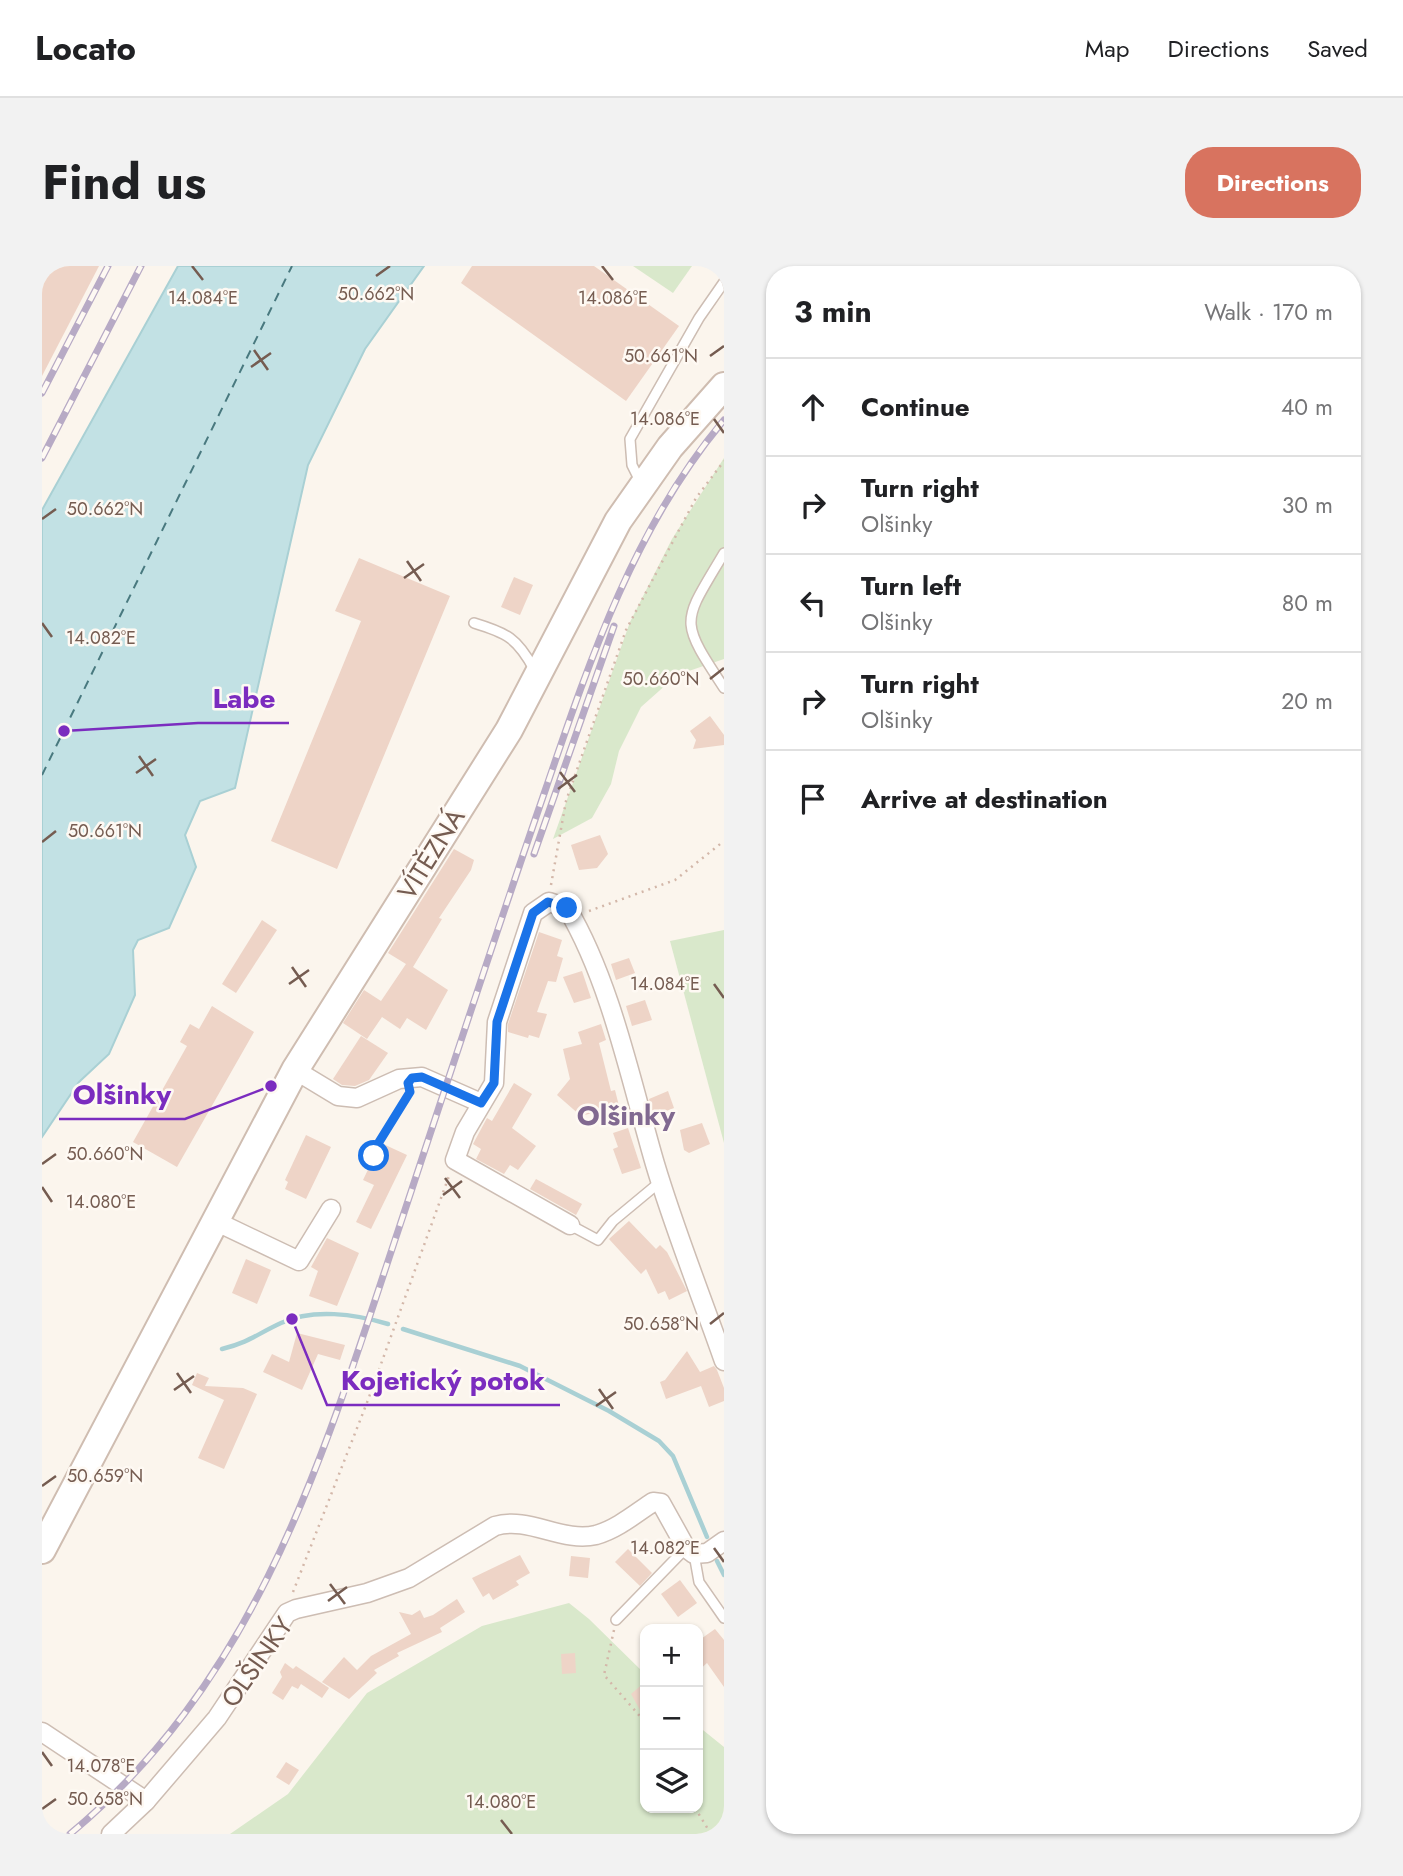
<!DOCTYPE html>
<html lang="en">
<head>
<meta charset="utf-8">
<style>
	:root { --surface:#fff; --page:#f2f2f2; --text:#202124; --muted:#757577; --line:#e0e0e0; --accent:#d8735f }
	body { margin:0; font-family:Jost,sans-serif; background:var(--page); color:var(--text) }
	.controls { position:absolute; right:21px; bottom:21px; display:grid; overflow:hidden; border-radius:14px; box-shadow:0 2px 5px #0004 }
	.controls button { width:63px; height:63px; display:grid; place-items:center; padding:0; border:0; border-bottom:2px solid var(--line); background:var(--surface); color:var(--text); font:35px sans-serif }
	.stop { position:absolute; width:21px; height:21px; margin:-16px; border:5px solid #1a73e8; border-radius:50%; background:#fff }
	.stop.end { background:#1a73e8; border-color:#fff; box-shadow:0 2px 7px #0008 }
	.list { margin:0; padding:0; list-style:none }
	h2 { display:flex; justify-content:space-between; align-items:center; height:91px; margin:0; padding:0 28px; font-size:30px }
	h2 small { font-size:23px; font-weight:400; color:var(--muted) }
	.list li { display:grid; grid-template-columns:46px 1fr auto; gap:21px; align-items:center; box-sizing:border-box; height:98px; padding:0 28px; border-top:2px solid var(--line) }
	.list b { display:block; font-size:26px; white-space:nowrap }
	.list p { margin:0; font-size:23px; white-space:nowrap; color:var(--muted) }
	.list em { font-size:23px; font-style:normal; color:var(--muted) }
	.icon { flex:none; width:38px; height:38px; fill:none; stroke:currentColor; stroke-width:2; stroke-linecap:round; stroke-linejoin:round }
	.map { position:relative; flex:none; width:682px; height:1568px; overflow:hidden; border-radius:28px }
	header { display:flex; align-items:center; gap:42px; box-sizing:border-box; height:98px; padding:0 35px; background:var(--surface); border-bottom:2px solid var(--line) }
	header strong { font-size:33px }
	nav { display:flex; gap:38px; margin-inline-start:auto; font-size:24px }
	.intro { display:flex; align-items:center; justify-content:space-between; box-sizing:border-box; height:168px; padding:0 42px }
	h1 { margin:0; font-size:49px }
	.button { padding:18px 32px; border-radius:28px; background:var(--accent); color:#fff; font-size:24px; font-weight:700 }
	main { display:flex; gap:42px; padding:0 42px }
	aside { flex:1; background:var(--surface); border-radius:28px; box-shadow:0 2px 5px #0004 }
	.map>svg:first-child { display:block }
	.green { fill:#d9e8cb }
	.water { fill:#c2e1e4; stroke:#a9d0d4; stroke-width:2 }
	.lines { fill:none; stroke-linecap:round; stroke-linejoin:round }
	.stream { stroke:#a9d0d4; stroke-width:4.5 }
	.ferry { stroke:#49797f; stroke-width:2; stroke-dasharray:9 7; stroke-linecap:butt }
	.building { fill:#eed4c7 }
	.lane-casing { stroke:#cdbdb3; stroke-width:12 }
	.street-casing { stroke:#cdbdb3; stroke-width:21 }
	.secondary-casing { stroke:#cfbdb1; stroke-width:30 }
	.path { stroke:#d3b7a9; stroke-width:2.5; stroke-dasharray:2 5; stroke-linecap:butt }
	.lane { stroke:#fff; stroke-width:9 }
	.street { stroke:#fff; stroke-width:18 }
	.secondary { stroke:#fff; stroke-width:26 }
	.rail-casing { stroke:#b7aac5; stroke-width:7 }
	.rail { stroke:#fef9f3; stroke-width:4.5; stroke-dasharray:13; stroke-linecap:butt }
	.route { stroke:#1a73e8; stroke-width:9 }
	.ticks { fill:none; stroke:#755c51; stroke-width:2.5 }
	.labels { text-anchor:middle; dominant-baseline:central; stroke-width:5; stroke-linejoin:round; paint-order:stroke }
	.street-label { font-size:26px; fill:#755c51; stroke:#fef9f3 }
	.neighbourhood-label { font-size:28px; font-weight:bold; fill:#816990; stroke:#fef9f3 }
	.ticks-label { font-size:18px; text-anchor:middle; fill:#755c51; stroke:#fef9f3; stroke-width:5; stroke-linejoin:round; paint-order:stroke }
	.leader { fill:none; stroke:#7b2cbf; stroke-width:2.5 }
	.callout-dot { fill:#7b2cbf; stroke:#fef9f3; stroke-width:2.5 }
	.callout-label { font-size:28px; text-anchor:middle; font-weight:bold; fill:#7b2cbf; stroke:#fef9f3; stroke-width:5; stroke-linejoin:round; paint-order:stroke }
</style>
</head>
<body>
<header>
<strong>Locato</strong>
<nav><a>Map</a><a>Directions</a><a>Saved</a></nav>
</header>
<div class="intro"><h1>Find us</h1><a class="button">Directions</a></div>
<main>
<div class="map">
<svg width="682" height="1568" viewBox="0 0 682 1568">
	<rect width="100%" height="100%" fill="#fbf5ed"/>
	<g class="green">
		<polygon points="591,0 650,0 631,27"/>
		<polygon points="682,192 682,393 635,409 599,441 577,485 569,518 550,552 511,573 588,356 630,273"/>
		<polygon points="682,664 682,877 628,675"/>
		<polygon points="527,1337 547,1353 603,1408 603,1542 656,1542 656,1460 682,1481 682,1568 188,1568 246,1528 325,1427 440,1360"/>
	</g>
	<polygon class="water" points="136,0 382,0 323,83 266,199 193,522 158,535 143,569 154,601 127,662 96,674 91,684 93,729 67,788 37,816 0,871 0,244"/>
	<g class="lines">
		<g class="stream">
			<polyline points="361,1063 478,1100 567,1145 617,1175 631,1190 665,1271"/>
			<path d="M180,1083C208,1076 215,1068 239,1057C271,1042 313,1048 346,1058"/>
			<polyline points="675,1295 682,1309"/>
		</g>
		<polyline class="ferry" points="0,509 250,0"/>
	</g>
	<g class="building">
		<polygon points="6,0 57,0 0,110 0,11"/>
		<polygon points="430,0 552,0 637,60 584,135 419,17"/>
		<polygon points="317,292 408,330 295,603 229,575 319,355 293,345"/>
		<polygon points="472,311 491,319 478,349 459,341"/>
		<polygon points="668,450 682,469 682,479 651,483 654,474 648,465"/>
		<polygon points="558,569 566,588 555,602 537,604 529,579"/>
		<polygon points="412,583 432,594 429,604 397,652 400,653 371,701 406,724 384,764 365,752 358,763 340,751 325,773 301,757 322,724 339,735 364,698 346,687"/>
		<polygon points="220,654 235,664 194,727 180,718"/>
		<polygon points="497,666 520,674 515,690 521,692 514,716 506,715 495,746 505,748 497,772 487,769 486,772 466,766 466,758"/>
		<polygon points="587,692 593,707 574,714 569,698"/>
		<polygon points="540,705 549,732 532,737 521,711"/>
		<polygon points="603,734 610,754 590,760 584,740"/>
		<polygon points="170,740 212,766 135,901 91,876 145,780 138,776 148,758 157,763"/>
		<polygon points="559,758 564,774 557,777 569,825 573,824 577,840 539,850 515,829 528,813 521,783 540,778 536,766"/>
		<polygon points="319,770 346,787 327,814 313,820 300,819 291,813"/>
		<polygon points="472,817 490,828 470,862 494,880 476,904 468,899 462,908 434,893 439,883 431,878 445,852 450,855"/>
		<polygon points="626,825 632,842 611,850 607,833"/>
		<polygon points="660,857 668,878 647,887 642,884 638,864"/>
		<polygon points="586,862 599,902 580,908 571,883 576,881 571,867"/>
		<polygon points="264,869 289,881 264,933 243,923 246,916 243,914"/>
		<polygon points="339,877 365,889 329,963 314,956 332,919 321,914"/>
		<polygon points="494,913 540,938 534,949 488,923"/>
		<polygon points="587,955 614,983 618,979 625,986 645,1025 627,1034 623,1025 616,1028 604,1003 599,1008 567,973"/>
		<polygon points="285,972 317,987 295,1040 267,1030 276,1005 269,1001"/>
		<polygon points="204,993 229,1004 215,1038 190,1027"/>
		<polygon points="255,1067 303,1079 298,1094 276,1088 260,1124 221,1106 230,1088 247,1096"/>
		<polygon points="645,1085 658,1106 672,1100 675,1104 682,1122 682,1135 667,1141 659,1120 624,1133 618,1116 623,1114"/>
		<polygon points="155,1107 167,1112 163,1120 201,1122 215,1128 182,1203 156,1192 182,1134 150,1119"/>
		<polygon points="586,1283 610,1307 598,1320 573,1296"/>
		<polygon points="478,1289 488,1307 474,1315 477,1319 451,1334 447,1327 441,1331 430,1312"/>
		<polygon points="529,1290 548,1292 546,1312 527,1310"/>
		<polygon points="638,1314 655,1337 636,1351 619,1328"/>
		<polygon points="415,1333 423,1346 398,1362 400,1366 355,1387 357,1390 332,1404 335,1407 307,1433 280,1416 302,1391 315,1404 329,1390 369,1368 357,1346 370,1349 378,1344 382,1352 391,1349"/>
		<polygon points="673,1363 682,1374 682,1421 665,1397 656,1405 656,1375"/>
		<polygon points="533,1387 534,1407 520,1408 519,1388"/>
		<polygon points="243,1397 251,1403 254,1400 287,1422 280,1432 259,1418 256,1423 250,1420 241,1434 230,1427 240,1411 238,1406"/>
		<polygon points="603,1416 603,1453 589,1428"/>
		<polygon points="244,1496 257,1504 247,1519 234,1511"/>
	</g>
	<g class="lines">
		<defs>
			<g id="lane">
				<polyline points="599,217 590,199 588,173 657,52 682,16"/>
				<path d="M682,287C640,358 636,352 682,422"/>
				<path d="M432,357C465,367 475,372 492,403"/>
				<polyline points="528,959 556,974 571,955 618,916"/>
				<polyline points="652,1288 657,1316 682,1352"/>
				<polyline points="574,1354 644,1282"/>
			</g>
			<g id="street">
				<polyline points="253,804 296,830 315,832 357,813 380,811 439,837"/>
				<polyline points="173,955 257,995 289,943"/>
				<path d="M528,959L413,894L423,866L452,817L455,756L491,647L507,636L525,642C569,716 589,816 613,898C633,965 659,1029 682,1095"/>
				<polyline points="0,1466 104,1535"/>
				<path d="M69,1568L104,1535L175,1452L245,1347L254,1343L325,1327L367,1312L453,1260C487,1250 520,1277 554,1269C575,1263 593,1248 611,1236L619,1237L644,1282L652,1288L665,1287L682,1275"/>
			</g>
			<polyline id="secondary" points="0,1284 253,804 467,464 576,255 628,181 682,120"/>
		</defs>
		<use href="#lane" class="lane-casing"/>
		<use href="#street" class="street-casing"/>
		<use href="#secondary" class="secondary-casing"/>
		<g class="path">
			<polyline points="509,619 524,535 584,364 654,232 682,195"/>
			<polyline points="547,645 633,614 682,575"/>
			<polyline points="332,890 329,889 366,828"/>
			<polyline points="251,1326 326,1134 407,910"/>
			<polyline points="572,1364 562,1409 603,1456"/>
			<polyline points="653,1542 669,1568"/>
		</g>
		<use href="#lane" class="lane"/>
		<use href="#street" class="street"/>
		<use href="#secondary" class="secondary"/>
		<defs>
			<g id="rail">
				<polyline points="0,127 66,0"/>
				<polyline points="0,192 99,0"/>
				<polyline points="492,588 572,360"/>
				<path d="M28,1568C218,1410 281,1190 356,965C405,818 453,669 504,522C548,393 593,260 682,154"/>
			</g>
		</defs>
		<use href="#rail" class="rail-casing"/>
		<use href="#rail" class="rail"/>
	</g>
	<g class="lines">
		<polyline class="route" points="332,890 329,889 368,826 366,817 370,812 380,811 439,837 452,817 455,756 491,647 506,636 525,642"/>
	</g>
	<path class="ticks" d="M150,0L161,14M560,0L571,14M334,10L348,0M212,84L226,104M668,90L682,80M209,101L229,87M672,153L682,167M0,253L14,243M365,295L379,315M362,312L382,298M0,357L10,371M668,413L682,402M97,490L111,510M518,506L533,526M94,507L114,493M516,523L535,509M0,576L14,565M250,701L264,721M247,718L267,704M672,718L682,732M0,898L14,888M403,912L418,932M0,921L10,936M401,929L420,915M668,1058L682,1047M135,1107L149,1127M557,1123L571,1143M132,1124L152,1110M554,1140L574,1126M0,1220L14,1210M672,1282L682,1296M288,1318L303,1338M286,1335L305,1321M0,1486L10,1500M0,1543L14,1533M459,1554L470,1568"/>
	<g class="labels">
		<g class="street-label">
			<text transform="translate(389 588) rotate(-58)">VÍTĚZNÁ</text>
			<text transform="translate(215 1396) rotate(-55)">OLŠINKY</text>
		</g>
		<g class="neighbourhood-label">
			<text x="584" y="849">Olšinky</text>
		</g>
	</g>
	<g class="ticks-label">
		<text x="334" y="34">50.662°N</text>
		<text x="161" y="38">14.084°E</text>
		<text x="571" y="38">14.086°E</text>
		<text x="619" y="96">50.661°N</text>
		<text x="623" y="159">14.086°E</text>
		<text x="63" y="249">50.662°N</text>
		<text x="59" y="378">14.082°E</text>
		<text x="619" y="419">50.660°N</text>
		<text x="63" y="571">50.661°N</text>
		<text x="623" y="724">14.084°E</text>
		<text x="63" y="894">50.660°N</text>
		<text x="59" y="942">14.080°E</text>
		<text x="619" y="1064">50.658°N</text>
		<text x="63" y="1216">50.659°N</text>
		<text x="623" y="1288">14.082°E</text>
		<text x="59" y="1506">14.078°E</text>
		<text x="63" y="1539">50.658°N</text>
		<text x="459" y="1542">14.080°E</text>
	</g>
	<path class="leader" d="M22 465L156 457H247M229 820L143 853H17M250 1053L285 1139H518"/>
	<g class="callout-dot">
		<circle cx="22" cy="465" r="7"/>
		<circle cx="229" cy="820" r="7"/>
		<circle cx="250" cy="1053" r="7"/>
	</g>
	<g class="callout-label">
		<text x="202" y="442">Labe</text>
		<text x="80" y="838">Olšinky</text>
		<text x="401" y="1124">Kojetický potok</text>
	</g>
</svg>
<div class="controls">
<button>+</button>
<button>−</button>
<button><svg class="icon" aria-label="layers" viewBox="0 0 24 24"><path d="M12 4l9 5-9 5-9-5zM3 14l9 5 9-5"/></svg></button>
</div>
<div class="stop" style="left:332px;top:890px"></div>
<div class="stop end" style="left:525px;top:642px"></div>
</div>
<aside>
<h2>3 min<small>Walk · 170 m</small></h2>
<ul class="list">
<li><svg class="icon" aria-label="ahead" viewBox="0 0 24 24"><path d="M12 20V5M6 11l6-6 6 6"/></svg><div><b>Continue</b></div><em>40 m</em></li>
<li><svg class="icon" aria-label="right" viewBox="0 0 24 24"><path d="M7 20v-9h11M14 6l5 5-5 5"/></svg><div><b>Turn right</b><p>Olšinky</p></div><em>30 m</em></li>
<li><svg class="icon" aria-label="left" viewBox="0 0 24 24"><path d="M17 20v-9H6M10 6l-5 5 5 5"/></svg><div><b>Turn left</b><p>Olšinky</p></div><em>80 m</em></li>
<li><svg class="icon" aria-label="right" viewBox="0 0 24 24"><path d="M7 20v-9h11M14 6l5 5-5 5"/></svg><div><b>Turn right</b><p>Olšinky</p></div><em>20 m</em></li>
<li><svg class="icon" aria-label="arrive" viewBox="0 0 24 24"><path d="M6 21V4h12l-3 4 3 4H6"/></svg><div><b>Arrive at destination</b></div></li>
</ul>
</aside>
</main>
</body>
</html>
